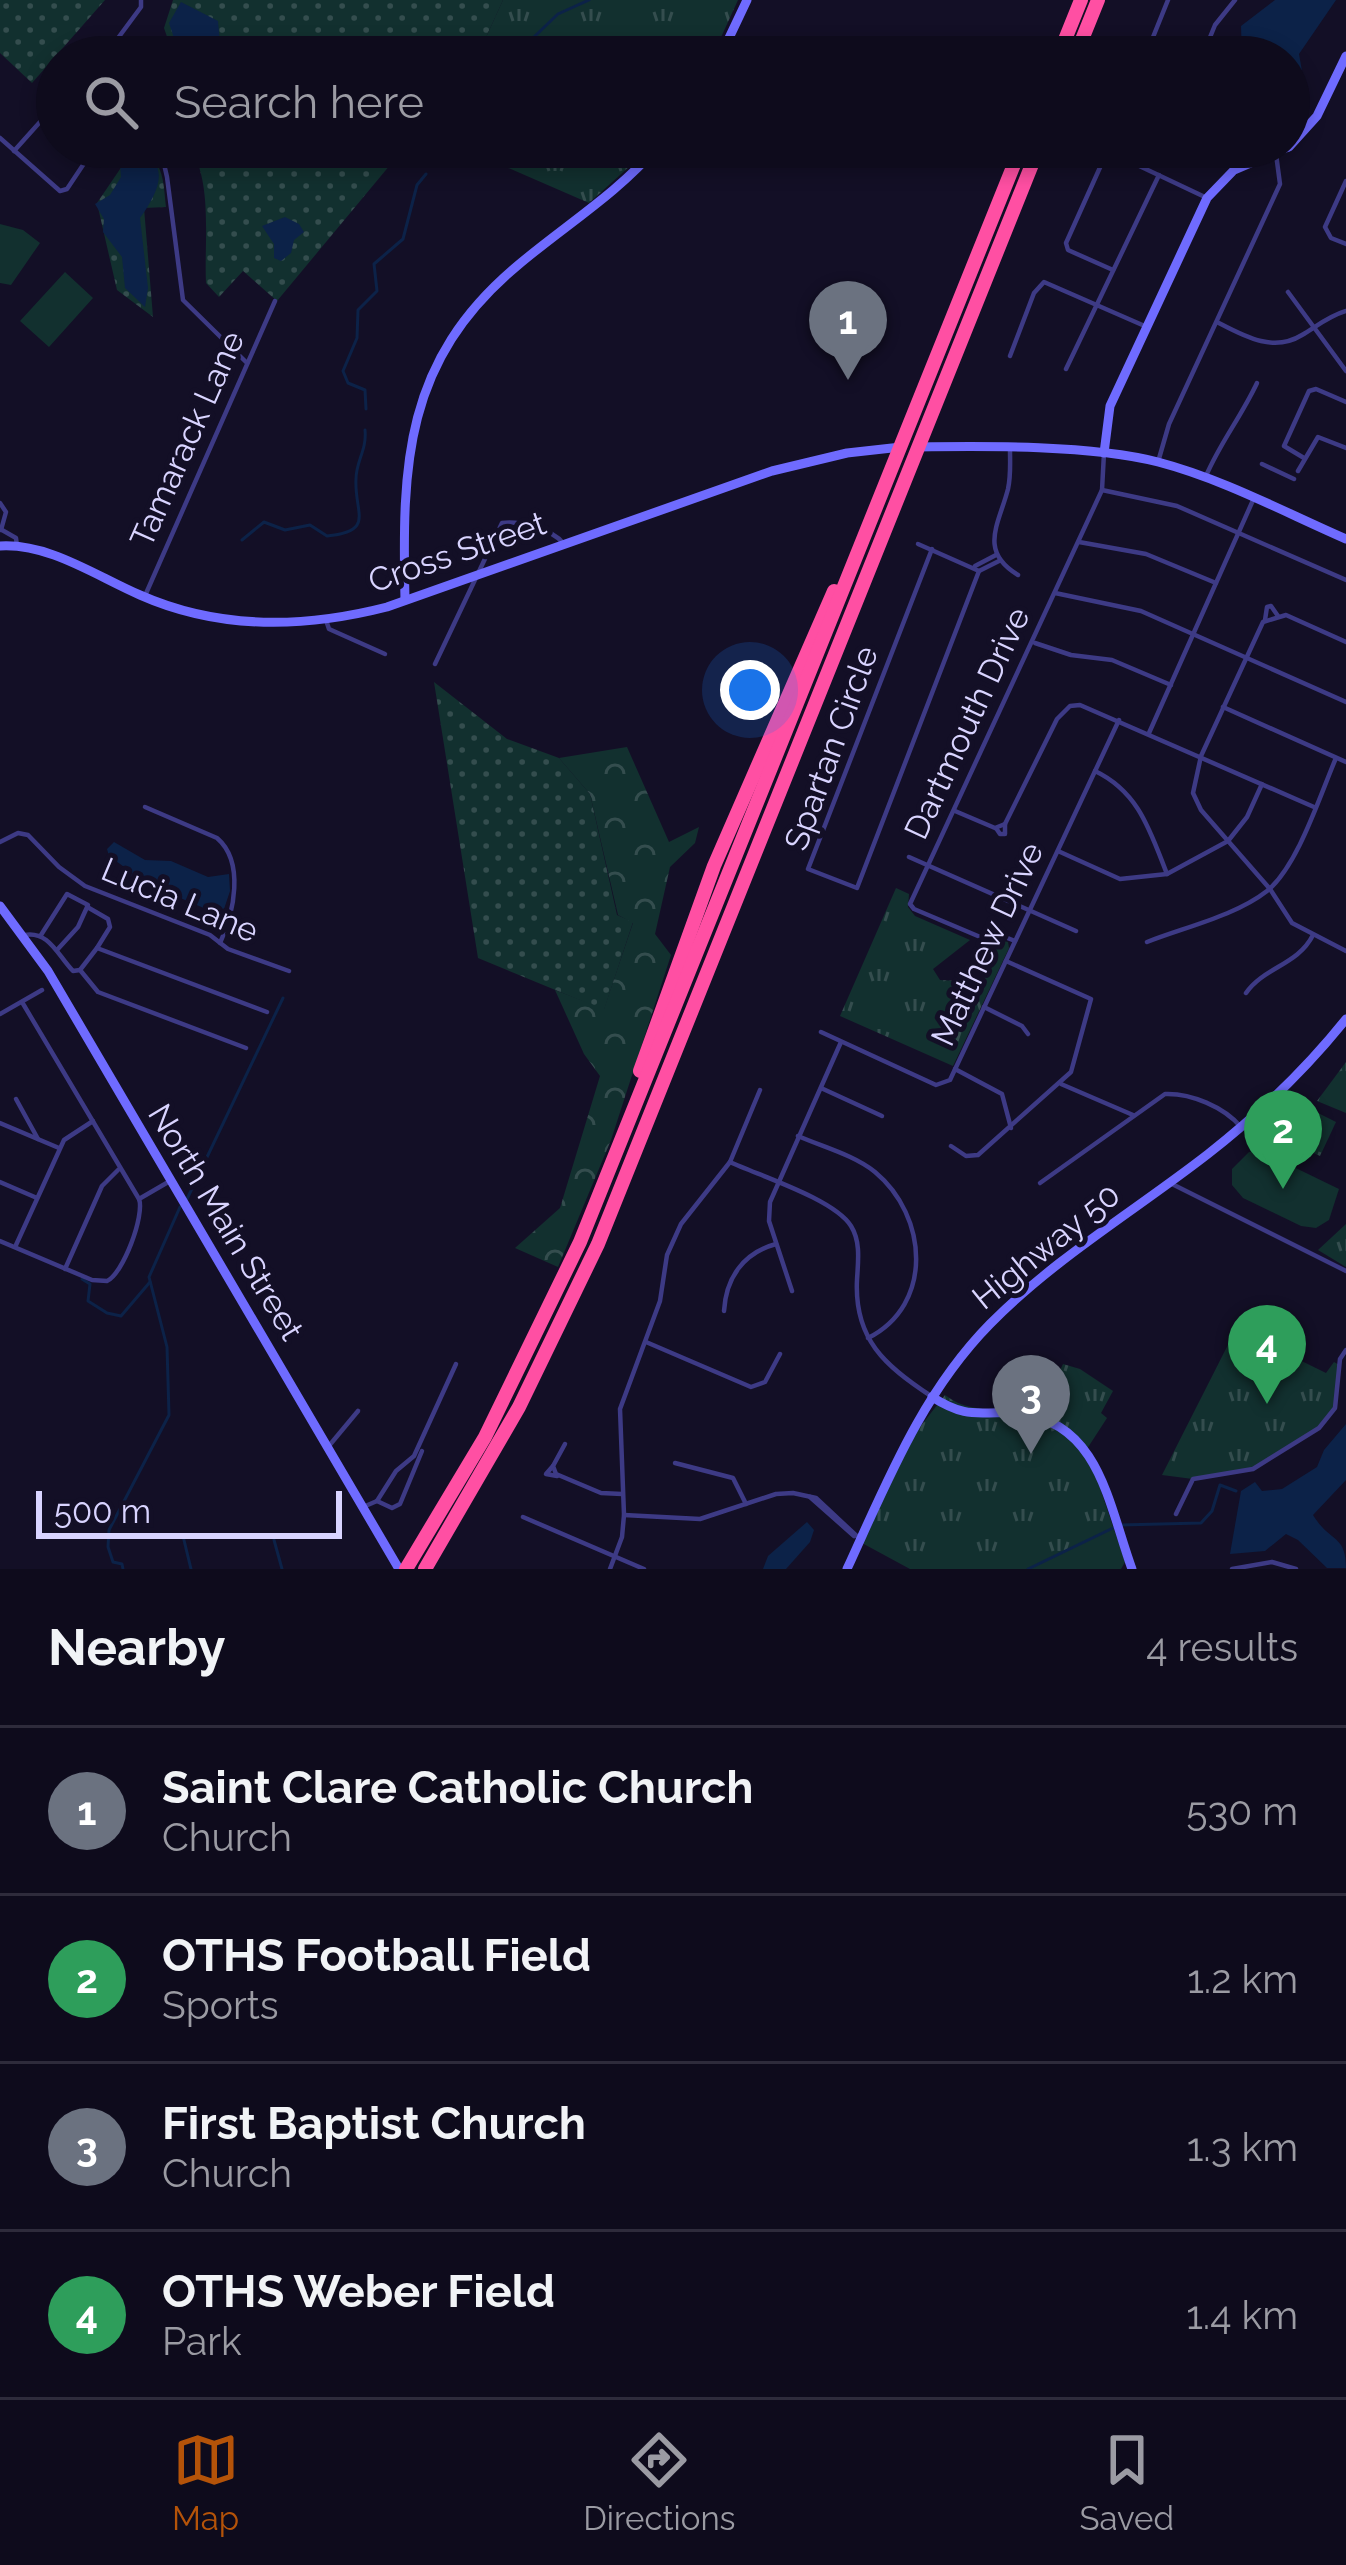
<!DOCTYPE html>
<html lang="en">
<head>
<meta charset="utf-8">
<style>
	:root { --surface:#0e0b1c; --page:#1c1929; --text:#f1f3f6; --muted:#9b9ba3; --line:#2e2b3b; --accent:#b45309 }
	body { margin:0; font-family:Raleway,sans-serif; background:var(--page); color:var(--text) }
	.scale { position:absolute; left:36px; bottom:30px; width:306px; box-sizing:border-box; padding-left:12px; border:6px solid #d9d4ff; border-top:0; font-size:33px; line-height:42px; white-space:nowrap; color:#d9d4ff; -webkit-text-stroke:9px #130f26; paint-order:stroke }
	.you { position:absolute; left:750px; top:690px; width:42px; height:42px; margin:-30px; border:9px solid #fff; border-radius:50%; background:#1a73e8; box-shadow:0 0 0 18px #1a73e833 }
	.badge { display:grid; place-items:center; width:78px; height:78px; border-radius:50%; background:var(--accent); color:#fff; font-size:39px; font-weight:700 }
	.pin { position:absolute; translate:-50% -99px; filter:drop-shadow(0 3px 6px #0008) }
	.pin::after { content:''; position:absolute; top:63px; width:42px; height:36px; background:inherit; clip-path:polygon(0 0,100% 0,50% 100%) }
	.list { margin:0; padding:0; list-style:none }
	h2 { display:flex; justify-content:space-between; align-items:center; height:156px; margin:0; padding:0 48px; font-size:51px }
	h2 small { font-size:39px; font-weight:400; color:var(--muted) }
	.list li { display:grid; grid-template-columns:78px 1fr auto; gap:36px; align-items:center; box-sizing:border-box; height:168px; padding:0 48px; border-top:3px solid var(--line) }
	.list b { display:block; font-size:45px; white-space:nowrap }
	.list p { margin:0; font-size:39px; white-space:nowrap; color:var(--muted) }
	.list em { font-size:39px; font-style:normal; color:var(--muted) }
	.icon { flex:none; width:66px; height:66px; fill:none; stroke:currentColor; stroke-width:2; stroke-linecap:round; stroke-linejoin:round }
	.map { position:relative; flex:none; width:1346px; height:1569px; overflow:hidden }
	.search { position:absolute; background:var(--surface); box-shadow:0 6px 18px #0003; left:36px; right:36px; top:36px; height:132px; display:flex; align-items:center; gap:30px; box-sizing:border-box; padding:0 42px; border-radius:66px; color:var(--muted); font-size:45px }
	.sheet { height:828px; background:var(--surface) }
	nav { display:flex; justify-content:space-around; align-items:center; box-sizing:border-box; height:168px; border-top:3px solid var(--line); background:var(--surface); font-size:33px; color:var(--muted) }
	nav a { display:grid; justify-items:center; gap:6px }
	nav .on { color:var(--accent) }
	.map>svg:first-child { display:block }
	.grass { fill:url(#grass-dots) }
	.forest { fill:url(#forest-crowns) }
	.park { fill:url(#park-tufts) }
	.garden { fill:#12302f }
	.water { fill:#0c2248 }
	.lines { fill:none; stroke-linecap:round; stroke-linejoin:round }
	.stream { stroke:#0c2248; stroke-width:3 }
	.street { stroke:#3d3a85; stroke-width:4.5 }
	.secondary { stroke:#6f6bff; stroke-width:9 }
	.highway { stroke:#ff4fa3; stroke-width:14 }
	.labels { text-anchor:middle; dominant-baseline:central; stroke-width:10; stroke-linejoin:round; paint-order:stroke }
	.street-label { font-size:33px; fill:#d9d4ff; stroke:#130f26 }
</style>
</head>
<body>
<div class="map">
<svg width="1346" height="1569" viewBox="0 0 1346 1569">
	<defs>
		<pattern id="grass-dots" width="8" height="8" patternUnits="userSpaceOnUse" patternTransform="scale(3)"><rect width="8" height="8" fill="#12302f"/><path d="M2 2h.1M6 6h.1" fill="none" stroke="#344d4e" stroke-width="1.8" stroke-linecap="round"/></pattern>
		<pattern id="forest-crowns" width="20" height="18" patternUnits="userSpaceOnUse" patternTransform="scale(3)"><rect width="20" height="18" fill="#12302f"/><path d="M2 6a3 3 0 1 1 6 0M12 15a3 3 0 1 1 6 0" fill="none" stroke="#344d4e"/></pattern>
		<pattern id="park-tufts" width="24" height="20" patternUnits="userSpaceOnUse" patternTransform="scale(3)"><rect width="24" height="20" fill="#12302f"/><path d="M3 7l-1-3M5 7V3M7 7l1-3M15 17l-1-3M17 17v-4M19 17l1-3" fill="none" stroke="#344d4e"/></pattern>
	</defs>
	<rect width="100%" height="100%" fill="#130f26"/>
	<g class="grass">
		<polygon points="0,0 105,0 32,83 0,53"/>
		<polygon points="173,0 503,0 477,57 170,57 172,51 164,28"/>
		<path d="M135,147C164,159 163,178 166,207L144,208L153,317L117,290L97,203Z"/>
		<path d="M190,147H405L277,301L243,271L219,297L206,283C204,242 213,183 190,147Z"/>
		<polygon points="434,682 507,739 559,758 590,794 617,915 633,922 604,1010 478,958"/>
	</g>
	<polygon class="forest" points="627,747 669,842 699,827 695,843 670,867 655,934 671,955 611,1140 558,1267 515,1248 560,1208 600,1076 584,1054 555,990 604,1009 633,923 618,915 590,794 559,758"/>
	<g class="park">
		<polygon points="503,0 738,0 712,57 477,57"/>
		<polygon points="460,147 651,147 589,203"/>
		<polygon points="896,888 909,894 908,907 915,916 970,940 933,969 940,980 957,981 987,961 991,939 1008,942 1009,948 953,1066 840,1016"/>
		<polygon points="1346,1062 1346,1113 1317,1101"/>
		<polygon points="1294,1101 1336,1122 1320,1156 1277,1136"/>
		<polygon points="1346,1224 1346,1267 1318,1250"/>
		<polygon points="1236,1329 1326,1373 1334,1362 1339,1365 1337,1400 1326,1423 1253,1469 1193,1479 1162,1475"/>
		<path d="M1063,1364L1080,1369L1113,1391L1101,1413L1107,1418L1083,1455L1096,1476L1125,1562L1121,1569H910L862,1543L909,1441L945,1395C972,1416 1003,1407 1036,1410L1046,1384H1053Z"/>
	</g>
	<g class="garden">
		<polygon points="0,224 23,230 40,243 11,285 0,283"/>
		<polygon points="65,272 93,298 49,347 20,321"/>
		<polygon points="1249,1152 1263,1152 1339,1189 1329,1220 1316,1228 1301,1226 1243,1198 1232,1185 1232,1169"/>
	</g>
	<g class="water">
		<polygon points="1275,0 1336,0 1299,54 1302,71 1289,101 1289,57 1242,57 1241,26"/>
		<polygon points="181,2 218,21 220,44 239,57 176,57 177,47 169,23"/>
		<path d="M131,150C175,160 158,193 140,218L148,288L145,307L125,288L122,257L103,232L104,219L95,204L110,195L121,177L120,163Z"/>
		<polygon points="285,217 299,224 304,232 294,240 291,253 281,261 274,258 274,244 262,226"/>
		<polygon points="114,842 145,860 171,861 208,877 229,874 230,891 223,912 206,909 129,876 127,869 109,856 107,849"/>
		<path d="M1346,1424V1480L1313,1515C1330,1543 1346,1534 1346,1568H1327L1298,1540L1286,1534L1265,1551L1230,1554L1241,1491L1255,1482L1262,1491L1282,1489L1317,1467L1324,1450Z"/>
		<polygon points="807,1522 814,1530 810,1542 786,1569 763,1569 768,1556"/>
	</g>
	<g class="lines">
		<g class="stream">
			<polyline points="513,57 558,14 589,0"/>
			<polyline points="431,165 441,147"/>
			<polyline points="366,409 365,390 348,383 343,371 357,338 358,310 377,291 374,264 403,239 417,185 426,174"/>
			<path d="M242,540L264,522L285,530L310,525L327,536C376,531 354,513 356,479C356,461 367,450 365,430"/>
			<polyline points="187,1199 283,998"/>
			<polyline points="82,1279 90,1284 88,1301 107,1313 121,1316 150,1282"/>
			<polyline points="1120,1525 1201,1523 1212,1511 1220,1485 1236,1491"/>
			<polyline points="183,1536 191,1569"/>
			<polyline points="274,1540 282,1569"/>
			<polyline points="123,1569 122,1564 113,1562 108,1547 109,1530 169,1415 167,1347 149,1277 180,1207"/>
			<polyline points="1028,1569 1113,1528"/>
		</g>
		<g class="street">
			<polyline points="104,57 141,7 141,0"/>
			<polyline points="1145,57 1168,0"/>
			<polyline points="1202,57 1215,25 1235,0"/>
			<polyline points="0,138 60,191 67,189 95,147"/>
			<polyline points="151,147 164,164 167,177 183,300 247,363"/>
			<polyline points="1117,147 1133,163 1207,198"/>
			<polyline points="14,151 57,103"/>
			<polyline points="1346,181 1325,227 1331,238 1346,244"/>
			<polyline points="1113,270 1068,250 1066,243 1102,163 1118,151"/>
			<polyline points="1288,292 1346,371"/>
			<path d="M1217,322C1244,336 1273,353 1302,335C1317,326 1329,316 1346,311"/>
			<polyline points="1010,356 1034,293 1044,282 1147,327"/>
			<polyline points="1066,369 1159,175"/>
			<path d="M1010,450C1010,463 1011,476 1008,489C999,524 978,551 1018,575"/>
			<polyline points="1304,458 1284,446 1309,391 1316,389 1346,402"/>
			<polyline points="1158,462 1169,424 1280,184 1276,154"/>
			<polyline points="1262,464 1294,479"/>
			<polyline points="1298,471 1318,437 1346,448"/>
			<path d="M1206,476C1220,443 1241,417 1257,383"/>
			<polyline points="1102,490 1177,506 1346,580"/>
			<polyline points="0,503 6,512 1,530"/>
			<polyline points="2,530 16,538 17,546"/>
			<polyline points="1079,542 1146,554 1216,583"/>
			<polyline points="918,544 979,571"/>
			<polyline points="932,549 808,869 857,888 979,571 999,561"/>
			<polyline points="975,566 996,555"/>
			<polyline points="1055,593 1141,611 1346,702"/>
			<polyline points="144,598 275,301"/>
			<polyline points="326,620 329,629 385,654"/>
			<polyline points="1265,620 1267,607 1271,606 1278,616"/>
			<polyline points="1346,642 1286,615 1263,622 1201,756 1193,793 1201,810 1270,889 1292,923 1346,951"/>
			<polyline points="1035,643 1071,655 1112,660 1171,685"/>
			<path d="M435,664L502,523C519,520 553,530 563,543"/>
			<polyline points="1223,707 1346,762"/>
			<polyline points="1149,733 1254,498"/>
			<path d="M1095,771C1139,792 1150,831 1167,874"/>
			<path d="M145,807L217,838C245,862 234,913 220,943"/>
			<polyline points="955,811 995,828 1005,824 1057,719 1070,706 1080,705 1314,807"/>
			<polyline points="996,828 1000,834 1005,834 1005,824"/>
			<polyline points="0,842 18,833 28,835 59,867 85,886 210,935 228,949 289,971"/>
			<polyline points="1058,851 1120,879 1167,874 1228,841 1247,817 1262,784"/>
			<polyline points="909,857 1076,931"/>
			<polyline points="89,908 108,919 110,927 97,948"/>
			<path d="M24,935C49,930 58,956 73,971L80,970L98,992L246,1048"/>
			<polyline points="41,935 67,894 88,905 78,927 57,950"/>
			<polyline points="1015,941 995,933 985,939 914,909 910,904 1102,490 1104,453"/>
			<path d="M1147,942C1185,927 1235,916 1267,891C1298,866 1320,795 1336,758"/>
			<polyline points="80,970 97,948 267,1012"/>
			<path d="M1246,993C1264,967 1298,965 1313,935"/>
			<polyline points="984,1007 1022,1026 1028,1034"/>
			<polyline points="0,1014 42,990"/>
			<polyline points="821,1032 936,1085 950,1080 1119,720"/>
			<polyline points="955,1069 1002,1094 1011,1128"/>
			<polyline points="1061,1084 1133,1115"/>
			<polyline points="821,1088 882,1116"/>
			<polyline points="16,1099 38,1139"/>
			<polyline points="0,1123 59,1148"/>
			<path d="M798,1136C823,1147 854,1155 875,1172C928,1216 934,1305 868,1338"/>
			<polyline points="951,1146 966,1156 978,1155 1071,1072 1091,999 1006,961"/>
			<path d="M730,1162C760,1176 834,1199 851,1226C861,1242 858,1262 857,1280C854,1339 885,1366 931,1396"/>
			<polyline points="0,1182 37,1198"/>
			<path d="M1040,1183L1165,1094C1191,1093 1224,1107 1241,1127"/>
			<polyline points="1170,1183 1346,1271"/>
			<polyline points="139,1199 170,1181"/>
			<path d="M0,1241L92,1280L107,1281C123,1274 145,1215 139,1199L22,1002"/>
			<polyline points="16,1245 64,1140 93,1121"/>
			<polyline points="65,1269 102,1186 118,1170"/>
			<polyline points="792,1291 769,1221 770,1202 841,1042"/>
			<path d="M724,1311C726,1278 743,1253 776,1244"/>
			<polyline points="646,1342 751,1387 765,1382 780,1354"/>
			<polyline points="565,1444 553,1466 556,1474 601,1493 622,1494"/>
			<polyline points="328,1447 358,1411"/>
			<polyline points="675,1463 733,1478 746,1504"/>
			<polyline points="553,1466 546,1474 557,1476"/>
			<polyline points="810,1497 854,1536"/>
			<polyline points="377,1501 396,1471 414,1456 456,1364"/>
			<polyline points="363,1507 377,1501 392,1508 400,1504 422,1451"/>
			<polyline points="1176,1514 1193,1479 1253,1469 1319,1428 1335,1408 1340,1359 1346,1350"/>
			<polyline points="624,1515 700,1519 776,1494 793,1493 816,1498 861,1540"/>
			<polyline points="523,1517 644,1569"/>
			<polyline points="610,1569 622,1537 624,1515 620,1409 660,1301 667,1255 681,1224 730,1162 760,1090"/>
			<polyline points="1232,1569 1272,1562 1296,1569"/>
		</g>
		<g class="secondary">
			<polyline points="720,57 747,0"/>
			<polyline points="1289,147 1317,116 1346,56"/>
			<path d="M918,447C987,446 1092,445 1158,462C1223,479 1284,512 1346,539"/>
			<polyline points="1104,453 1110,406 1207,198 1234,170 1288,147"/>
			<path d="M0,546C49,543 96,576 140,595C219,630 305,628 387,607L772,471L847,453L901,447"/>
			<path d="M405,600C402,464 404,361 517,266C564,226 617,194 657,147"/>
			<polyline points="0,906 48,971 399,1569"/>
			<path d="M932,1397C972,1422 980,1409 1021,1414C1100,1423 1109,1507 1132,1569"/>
			<path d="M847,1569C887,1482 922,1393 990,1324C1055,1258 1136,1210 1208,1154C1259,1114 1306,1069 1346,1019"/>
		</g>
		<g class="highway">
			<polyline points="1058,57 1081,0"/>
			<polyline points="1075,57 1098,0"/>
			<polyline points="640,1071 714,866 834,591"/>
			<polyline points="406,1569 485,1437 580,1242 1021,147"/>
			<polyline points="425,1569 519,1407 598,1244 1039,147"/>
		</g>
	</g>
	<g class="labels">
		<g class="street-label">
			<text transform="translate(187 439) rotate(-66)">Tamarack Lane</text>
			<text transform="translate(457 552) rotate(-19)">Cross Street</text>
			<text transform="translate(967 723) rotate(-65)">Dartmouth Drive</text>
			<text transform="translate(831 748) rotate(-70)">Spartan Circle</text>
			<text transform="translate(180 900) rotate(23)">Lucia Lane</text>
			<text transform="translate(987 944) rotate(-65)">Matthew Drive</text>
			<text transform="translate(226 1222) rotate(59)">North Main Street</text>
			<text transform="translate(1046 1246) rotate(-39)">Highway 50</text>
		</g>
	</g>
</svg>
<div class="scale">500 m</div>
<div class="you"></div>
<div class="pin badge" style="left:848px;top:380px;background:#6b7280">1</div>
<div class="pin badge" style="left:1283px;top:1189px;background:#2e9e5b">2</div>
<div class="pin badge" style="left:1031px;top:1454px;background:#6b7280">3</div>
<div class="pin badge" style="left:1267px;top:1404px;background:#2e9e5b">4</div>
<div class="search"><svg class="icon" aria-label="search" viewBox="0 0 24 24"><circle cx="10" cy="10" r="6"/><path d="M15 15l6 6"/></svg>Search here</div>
</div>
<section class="sheet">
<h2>Nearby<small>4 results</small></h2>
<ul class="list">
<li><span class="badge" style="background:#6b7280">1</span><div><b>Saint Clare Catholic Church</b><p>Church</p></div><em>530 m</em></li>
<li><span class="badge" style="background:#2e9e5b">2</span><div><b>OTHS Football Field</b><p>Sports</p></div><em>1.2 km</em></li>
<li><span class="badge" style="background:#6b7280">3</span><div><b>First Baptist Church</b><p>Church</p></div><em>1.3 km</em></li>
<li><span class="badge" style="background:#2e9e5b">4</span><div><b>OTHS Weber Field</b><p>Park</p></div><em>1.4 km</em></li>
</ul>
</section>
<nav>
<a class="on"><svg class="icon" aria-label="map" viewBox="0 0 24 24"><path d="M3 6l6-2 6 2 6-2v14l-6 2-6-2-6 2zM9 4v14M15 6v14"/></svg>Map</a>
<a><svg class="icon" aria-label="directions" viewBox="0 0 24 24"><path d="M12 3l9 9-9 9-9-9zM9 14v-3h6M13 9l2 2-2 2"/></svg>Directions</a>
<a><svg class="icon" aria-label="saved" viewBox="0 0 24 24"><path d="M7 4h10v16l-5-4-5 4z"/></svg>Saved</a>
</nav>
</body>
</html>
